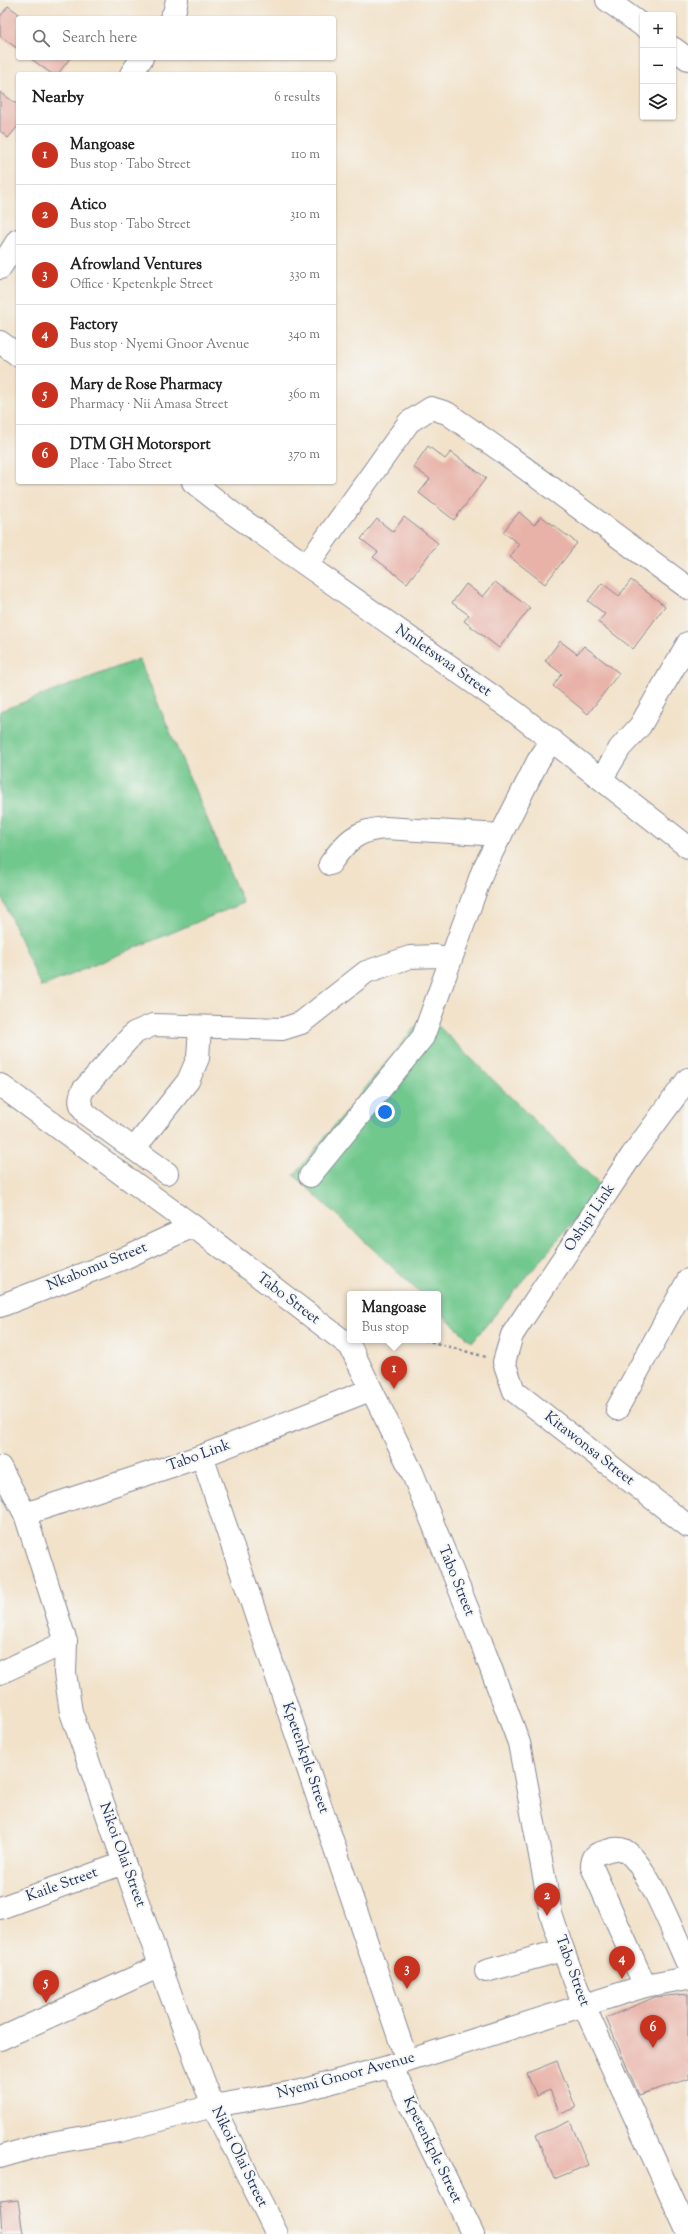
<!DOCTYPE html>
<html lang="en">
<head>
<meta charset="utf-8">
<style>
	:root { --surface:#fff; --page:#f6f6f6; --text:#222; --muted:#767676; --line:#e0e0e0; --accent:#c8321e }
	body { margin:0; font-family:"Sorts Mill Goudy",serif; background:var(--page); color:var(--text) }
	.controls { position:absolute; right:12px; top:12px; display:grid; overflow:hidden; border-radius:4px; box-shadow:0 1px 3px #0004 }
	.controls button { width:36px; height:36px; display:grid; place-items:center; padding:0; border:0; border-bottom:1px solid var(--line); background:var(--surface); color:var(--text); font:20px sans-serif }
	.you { position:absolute; left:385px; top:1112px; width:14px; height:14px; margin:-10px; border:3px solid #fff; border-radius:50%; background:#1a73e8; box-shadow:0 0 0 6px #1a73e833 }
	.badge { display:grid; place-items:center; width:26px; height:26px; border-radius:50%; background:var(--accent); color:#fff; font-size:13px; font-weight:700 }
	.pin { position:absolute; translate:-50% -33px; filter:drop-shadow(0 1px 2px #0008) }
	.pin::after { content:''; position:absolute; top:21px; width:14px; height:12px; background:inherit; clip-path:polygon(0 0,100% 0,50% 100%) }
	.popup { position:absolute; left:347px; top:1291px; width:94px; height:52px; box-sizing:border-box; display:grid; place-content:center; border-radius:4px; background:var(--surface); filter:drop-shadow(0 1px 3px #0005); font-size:13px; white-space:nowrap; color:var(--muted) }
	.popup b { font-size:15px; color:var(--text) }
	.popup::after { content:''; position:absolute; left:50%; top:100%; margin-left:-8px; border:8px solid transparent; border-top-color:var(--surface) }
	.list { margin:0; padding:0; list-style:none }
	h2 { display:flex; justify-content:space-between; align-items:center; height:52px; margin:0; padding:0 16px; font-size:17px }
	h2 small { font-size:13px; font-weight:400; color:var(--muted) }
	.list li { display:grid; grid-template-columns:26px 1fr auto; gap:12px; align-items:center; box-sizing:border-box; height:60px; padding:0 16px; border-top:1px solid var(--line) }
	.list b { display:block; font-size:15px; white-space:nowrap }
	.list p { margin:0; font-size:13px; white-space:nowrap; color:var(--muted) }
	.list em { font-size:13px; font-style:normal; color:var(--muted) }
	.icon { flex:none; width:22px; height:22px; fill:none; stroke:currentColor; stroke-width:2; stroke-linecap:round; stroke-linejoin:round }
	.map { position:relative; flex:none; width:688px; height:2234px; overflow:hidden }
	.search { position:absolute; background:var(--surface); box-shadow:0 1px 3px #0004; left:16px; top:16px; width:320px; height:44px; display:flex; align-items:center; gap:10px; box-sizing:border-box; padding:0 14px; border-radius:4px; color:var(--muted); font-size:15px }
	.panel { position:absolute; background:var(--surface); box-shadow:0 1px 3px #0004; left:16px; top:72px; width:320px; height:412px; border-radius:4px }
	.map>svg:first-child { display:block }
	.green { fill:#71c88d; stroke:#467c76 }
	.building { fill:#e8b2a8 }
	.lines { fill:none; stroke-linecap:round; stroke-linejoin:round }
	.minor-casing { stroke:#868894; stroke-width:24 }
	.path { stroke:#868894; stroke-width:2.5; stroke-dasharray:3 3; stroke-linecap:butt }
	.minor { stroke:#fff; stroke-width:22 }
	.labels { text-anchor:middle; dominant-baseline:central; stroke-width:4; stroke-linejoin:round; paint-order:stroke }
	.street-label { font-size:15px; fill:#1b2f5e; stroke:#f6f6f2 }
</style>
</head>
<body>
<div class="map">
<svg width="688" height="2234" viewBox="0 0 688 2234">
	<rect width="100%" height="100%" fill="#f6f6f2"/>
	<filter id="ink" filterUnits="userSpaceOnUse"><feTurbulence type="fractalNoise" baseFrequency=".025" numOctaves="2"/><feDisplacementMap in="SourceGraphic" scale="8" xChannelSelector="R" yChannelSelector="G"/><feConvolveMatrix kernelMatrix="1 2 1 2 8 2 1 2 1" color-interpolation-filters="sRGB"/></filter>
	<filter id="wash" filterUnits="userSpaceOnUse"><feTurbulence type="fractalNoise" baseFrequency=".012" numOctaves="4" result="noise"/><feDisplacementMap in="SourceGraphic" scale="16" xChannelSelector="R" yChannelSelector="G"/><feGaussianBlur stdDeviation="0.9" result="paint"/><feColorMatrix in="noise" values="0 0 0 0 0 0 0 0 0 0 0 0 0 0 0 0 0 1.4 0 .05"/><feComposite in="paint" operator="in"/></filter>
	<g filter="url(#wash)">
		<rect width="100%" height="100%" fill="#f2e2ca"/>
		<g class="green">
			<polygon points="139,659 243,903 41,987 0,893 0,711"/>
			<polygon points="426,1014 602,1187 472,1342 438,1310 438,1294 421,1294 294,1175"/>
		</g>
		<g id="blocks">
			<g class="building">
				<polygon points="8,6 18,13 18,49 0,36 0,17"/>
				<polygon points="30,58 70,58 58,74 52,74"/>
				<polygon points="0,92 18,105 18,126 8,138 0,131"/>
				<polygon points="428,446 445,459 451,452 486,478 454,520 419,493 430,479 413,467"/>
				<polygon points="519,512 534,525 541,516 577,543 545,584 510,557 519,544 503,532"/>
				<polygon points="404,517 438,543 407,583 373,557 378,552 361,539 377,519 393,532"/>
				<polygon points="631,580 665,606 633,649 598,622 605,614 588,601 602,583 619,596"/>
				<polygon points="495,582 530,608 499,648 464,621 469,615 452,603 466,584 483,597"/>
				<polygon points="560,641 577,654 584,646 619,673 588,714 553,686 562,674 545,661"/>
				<polygon points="688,1994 688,2079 639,2095 606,2018 655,1997"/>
				<polygon points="557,2061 576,2108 560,2114 550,2090 536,2096 527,2073"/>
				<polygon points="570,2121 588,2165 554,2179 536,2135"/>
				<polygon points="18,2200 23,2234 2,2234 0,2202"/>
			</g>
		</g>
	</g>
	<g filter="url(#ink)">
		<use href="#blocks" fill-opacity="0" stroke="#868894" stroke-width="1"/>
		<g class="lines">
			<defs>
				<g id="minor">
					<polyline points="607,0 643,26"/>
					<polyline points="171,18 174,13 177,0"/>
					<polyline points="673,48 688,59"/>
					<polyline points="131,74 142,58"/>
					<polyline points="0,268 18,240"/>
					<polyline points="0,342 18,355"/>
					<polyline points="193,482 231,512 515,712 688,847"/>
					<polyline points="307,565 409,422 431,408 447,413 507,455 688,588"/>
					<polyline points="602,778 620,748 640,726 688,643"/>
					<path d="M330,864C346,841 357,830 385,828L501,835"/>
					<polyline points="688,1079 632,1155 512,1335 504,1362 514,1391 688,1526"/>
					<polyline points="0,1085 193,1226 350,1346 412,1472 481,1642 519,1743 551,1914 563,1950 584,2006 688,2233"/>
					<polyline points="134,1149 188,1081 198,1058 200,1027"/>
					<path d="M167,1173L87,1115C80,1106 78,1100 83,1090L134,1033L153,1025L282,1029L301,1023L366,972L410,957L436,956L450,959"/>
					<polyline points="310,1176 423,1037 483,870 538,761 552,740"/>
					<polyline points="0,1306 122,1259 193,1226"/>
					<polyline points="617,1409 688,1280"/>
					<polyline points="202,1456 407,2061"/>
					<polyline points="0,1467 25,1514 66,1642 65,1673 71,1712 166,1982 213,2106 277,2234"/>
					<polyline points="25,1514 202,1456 370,1390"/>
					<polyline points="0,1673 66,1642"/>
					<polyline points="0,1908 124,1863"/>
					<polyline points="486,1971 563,1950"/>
					<path d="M645,1986L592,1867C592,1859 594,1854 603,1852C610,1850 617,1847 624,1850C647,1862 676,1940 688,1965"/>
					<polyline points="0,2039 160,1966"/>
					<polyline points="391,2066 473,2234"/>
					<polyline points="0,2157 45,2144 119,2131 213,2106 300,2091 391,2066 645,1986 688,1978"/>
				</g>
			</defs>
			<use href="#minor" class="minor-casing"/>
			<polyline class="path" points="425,1340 486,1357"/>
			<use href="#minor" class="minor"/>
		</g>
	</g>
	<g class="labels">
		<g class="street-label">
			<text transform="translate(443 661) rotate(35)">Nmletswaa Street</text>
			<text transform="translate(590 1218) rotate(-56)">Oshipi Link</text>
			<text transform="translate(97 1267) rotate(-22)">Nkabomu Street</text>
			<text transform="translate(288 1299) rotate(37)">Tabo Street</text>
			<text transform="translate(589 1449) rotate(38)">Kitawonsa Street</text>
			<text transform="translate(199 1456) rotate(-20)">Tabo Link</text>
			<text transform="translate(456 1581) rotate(68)">Tabo Street</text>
			<text transform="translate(305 1758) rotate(71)">Kpetenkple Street</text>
			<text transform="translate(122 1855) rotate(70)">Nikoi Olai Street</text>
			<text transform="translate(62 1885) rotate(-20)">Kaile Street</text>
			<text transform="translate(572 1971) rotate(70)">Tabo Street</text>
			<text transform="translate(346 2076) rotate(-15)">Nyemi Gnoor Avenue</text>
			<text transform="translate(432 2150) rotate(64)">Kpetenkple Street</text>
			<text transform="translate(239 2157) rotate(64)">Nikoi Olai Street</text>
		</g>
	</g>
</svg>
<div class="controls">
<button>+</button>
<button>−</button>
<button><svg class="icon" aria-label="layers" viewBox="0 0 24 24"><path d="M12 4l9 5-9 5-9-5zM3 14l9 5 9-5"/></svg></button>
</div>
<div class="you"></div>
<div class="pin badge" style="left:394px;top:1389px">1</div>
<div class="popup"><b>Mangoase</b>Bus stop</div>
<div class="pin badge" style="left:547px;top:1916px">2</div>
<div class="pin badge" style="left:407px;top:1989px">3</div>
<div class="pin badge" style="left:622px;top:1979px">4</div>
<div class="pin badge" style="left:46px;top:2003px">5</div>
<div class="pin badge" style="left:653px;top:2048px">6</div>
<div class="search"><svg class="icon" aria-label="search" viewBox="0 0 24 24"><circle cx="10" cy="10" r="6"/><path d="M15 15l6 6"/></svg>Search here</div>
<section class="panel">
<h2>Nearby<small>6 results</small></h2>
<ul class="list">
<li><span class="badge">1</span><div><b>Mangoase</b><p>Bus stop · Tabo Street</p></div><em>110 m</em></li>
<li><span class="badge">2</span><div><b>Atico</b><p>Bus stop · Tabo Street</p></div><em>310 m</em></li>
<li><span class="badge">3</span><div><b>Afrowland Ventures</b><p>Office · Kpetenkple Street</p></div><em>330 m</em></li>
<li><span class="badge">4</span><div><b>Factory</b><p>Bus stop · Nyemi Gnoor Avenue</p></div><em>340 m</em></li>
<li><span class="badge">5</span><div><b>Mary de Rose Pharmacy</b><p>Pharmacy · Nii Amasa Street</p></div><em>360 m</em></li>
<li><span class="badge">6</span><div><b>DTM GH Motorsport</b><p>Place · Tabo Street</p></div><em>370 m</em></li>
</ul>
</section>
</div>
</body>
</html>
